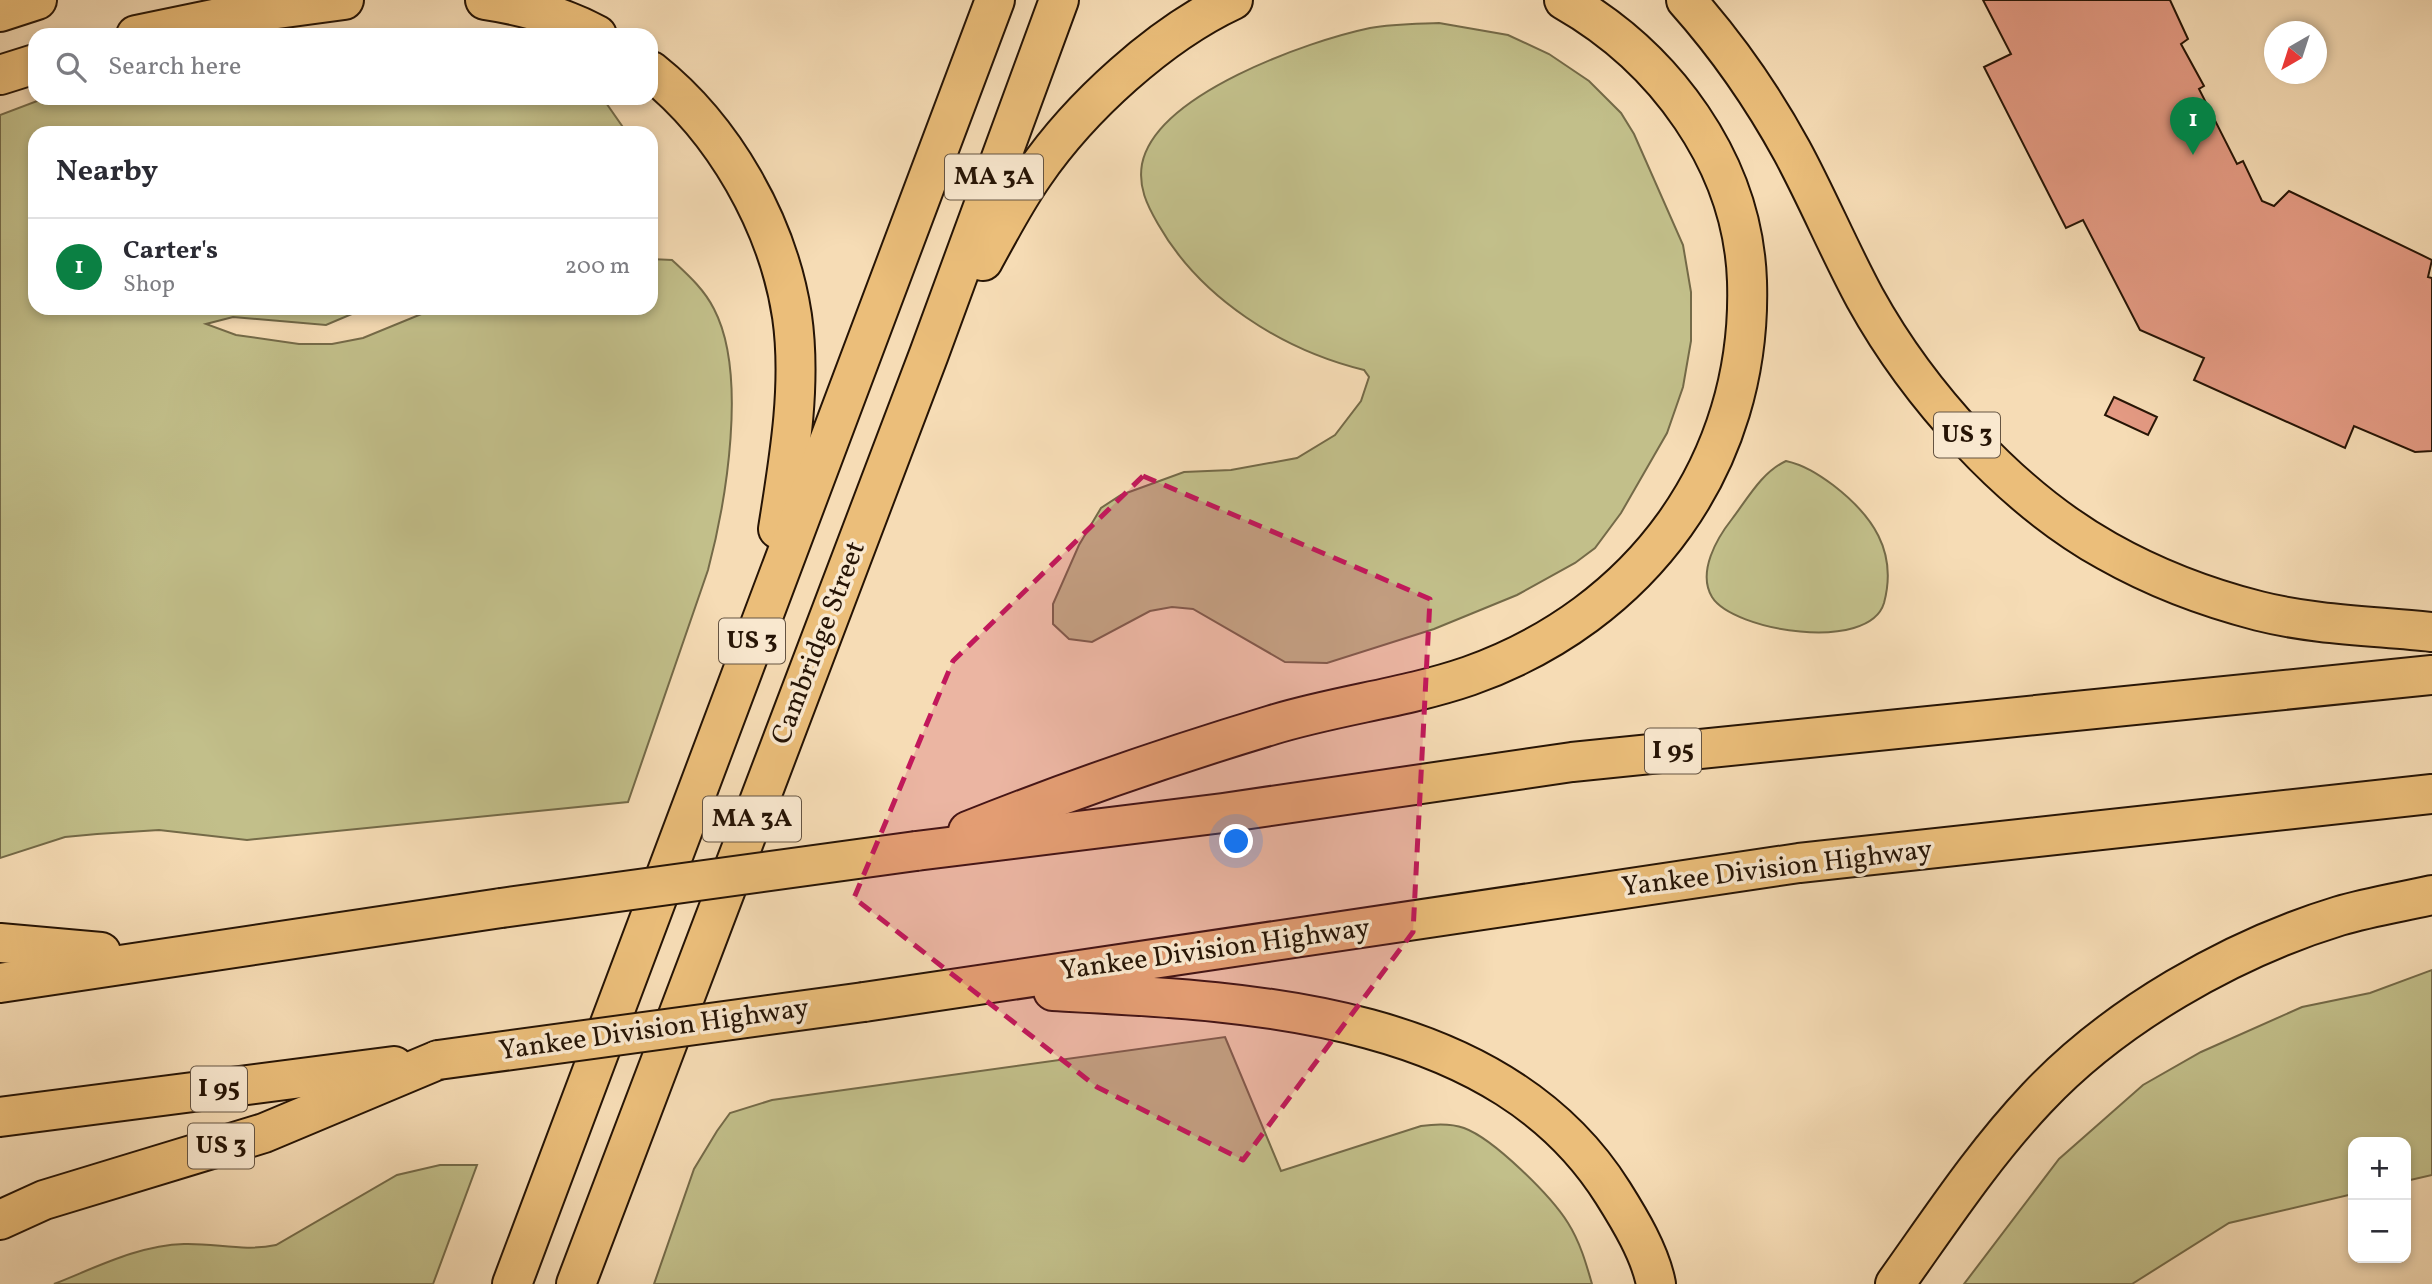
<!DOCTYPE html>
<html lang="en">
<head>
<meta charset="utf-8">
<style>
	:root { --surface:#fff; --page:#f2f2f3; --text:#2b2b33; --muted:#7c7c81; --line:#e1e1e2; --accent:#0b8043 }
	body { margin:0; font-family:Vollkorn,serif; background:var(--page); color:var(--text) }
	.controls { position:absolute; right:21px; bottom:21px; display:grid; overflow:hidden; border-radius:14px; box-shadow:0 4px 10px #0003 }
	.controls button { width:63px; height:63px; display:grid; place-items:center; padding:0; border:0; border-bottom:2px solid var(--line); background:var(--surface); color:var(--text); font:35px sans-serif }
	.compass { position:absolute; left:2264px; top:21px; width:63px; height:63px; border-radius:50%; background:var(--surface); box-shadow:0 4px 10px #0003; rotate:219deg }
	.you { position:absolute; left:1237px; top:842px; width:24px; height:24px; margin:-18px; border:5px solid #fff; border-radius:50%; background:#1a73e8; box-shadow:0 0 0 10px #1a73e833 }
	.badge { display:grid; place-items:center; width:46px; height:46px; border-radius:50%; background:var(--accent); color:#fff; font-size:23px; font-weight:700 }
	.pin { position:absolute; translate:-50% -58px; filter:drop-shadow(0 2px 4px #0008) }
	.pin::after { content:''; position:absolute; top:37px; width:24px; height:21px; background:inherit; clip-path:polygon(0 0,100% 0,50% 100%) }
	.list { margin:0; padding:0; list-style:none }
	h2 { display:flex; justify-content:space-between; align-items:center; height:91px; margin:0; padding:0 28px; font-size:30px }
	h2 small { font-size:23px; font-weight:400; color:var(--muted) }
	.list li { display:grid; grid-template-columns:46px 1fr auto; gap:21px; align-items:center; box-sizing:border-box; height:98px; padding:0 28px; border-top:2px solid var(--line) }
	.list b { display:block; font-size:26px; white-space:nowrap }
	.list p { margin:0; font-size:23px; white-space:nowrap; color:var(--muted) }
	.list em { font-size:23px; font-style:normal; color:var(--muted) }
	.icon { flex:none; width:38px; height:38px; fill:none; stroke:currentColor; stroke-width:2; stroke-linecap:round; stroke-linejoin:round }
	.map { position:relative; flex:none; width:2432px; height:1284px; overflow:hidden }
	.search { position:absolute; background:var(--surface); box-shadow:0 4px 10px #0003; left:28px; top:28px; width:630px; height:77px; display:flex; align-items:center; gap:18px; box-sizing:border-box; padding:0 24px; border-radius:21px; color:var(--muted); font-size:26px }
	.panel { position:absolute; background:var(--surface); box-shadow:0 4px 10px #0003; left:28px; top:126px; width:630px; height:189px; border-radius:21px }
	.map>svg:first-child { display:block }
	.green { fill:#c2bf8a; stroke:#746a48; stroke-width:2 }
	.building { fill:#e49a83; stroke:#261405; stroke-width:2 }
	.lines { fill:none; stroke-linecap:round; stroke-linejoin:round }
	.highway-casing { stroke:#261405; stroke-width:42 }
	.highway { stroke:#ebbe7a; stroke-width:38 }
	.highway-bridge-casing { stroke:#261405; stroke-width:42; stroke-linecap:butt }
	.highway-bridge { stroke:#ebbe7a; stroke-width:38 }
	.marked { fill:#c2185b; fill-opacity:0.2; stroke:#c2185b; stroke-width:5; stroke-dasharray:14 9; stroke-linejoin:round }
	.labels { text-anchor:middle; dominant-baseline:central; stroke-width:7; stroke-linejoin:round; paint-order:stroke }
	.shield { fill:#f9e8cf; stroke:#655442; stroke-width:2 }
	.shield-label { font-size:26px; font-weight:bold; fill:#261405 }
	.street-label { font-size:28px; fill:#261405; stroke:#f9e8cf }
</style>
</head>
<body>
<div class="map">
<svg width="2432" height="1284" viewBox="0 0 2432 1284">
	<rect width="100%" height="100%" fill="#f6dcb5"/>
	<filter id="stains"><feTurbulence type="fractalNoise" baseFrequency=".00286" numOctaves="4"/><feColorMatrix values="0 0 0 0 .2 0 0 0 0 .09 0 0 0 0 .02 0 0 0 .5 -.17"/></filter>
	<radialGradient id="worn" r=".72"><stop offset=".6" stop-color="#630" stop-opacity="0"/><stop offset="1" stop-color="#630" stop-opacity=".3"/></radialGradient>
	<g class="green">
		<path d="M1439,23L1508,35L1549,54L1589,81L1621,113L1634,134L1683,245L1691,292V341L1683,387L1667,433L1621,513L1595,548L1575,563L1517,595L1434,629L1327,663L1285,662L1193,609L1172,607L1150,611L1092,642L1069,639L1053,624V604L1079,545L1101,508L1121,495L1184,472L1231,470L1297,458L1335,435L1361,401L1369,377L1364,370C1282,350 1200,298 1158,224C1147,205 1138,187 1142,164C1156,94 1308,41 1370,28C1393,24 1416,24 1439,23Z"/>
		<path d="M45,98L604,100L627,133H35V308H366L326,325L233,317L206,324L236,335L299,344H332L363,338L436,308H651V259L672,260C688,275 704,289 714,309C748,374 726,502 708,570L628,802L247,840L159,830L97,834L65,837L0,858V115Z"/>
		<path d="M1786,461C1804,465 1818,474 1833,485C1872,515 1898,551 1884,603C1869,653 1733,631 1712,597C1697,572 1717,538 1732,519C1748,498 1762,472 1786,461Z"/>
		<polygon points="2432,970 2432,1175 2406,1181 2406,1142 2353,1142 2353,1194 2229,1223 2132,1284 1964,1284 2059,1159 2143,1085 2201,1052 2302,1007 2370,993"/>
		<path d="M1225,1037L1281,1171L1421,1126C1435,1124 1450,1123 1464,1128C1494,1139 1551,1196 1568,1223C1580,1242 1586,1263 1592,1284H654L694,1169L717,1131L730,1113L772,1100Z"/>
		<path d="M440,1165H477L433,1284H54C95,1268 139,1245 184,1244C216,1243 244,1252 276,1245L397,1175Z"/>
	</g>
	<g class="building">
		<polygon points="1983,0 2170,0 2188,39 2181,44 2204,86 2199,89 2237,164 2243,161 2262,201 2274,206 2289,191 2432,260 2428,277 2432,278 2432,451 2415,452 2354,426 2345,448 2194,380 2204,358 2140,330 2083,220 2066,228 1984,67 2011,54"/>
		<polygon points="2114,397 2157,417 2148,435 2105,415"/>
	</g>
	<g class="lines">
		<defs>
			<g id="highway">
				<path d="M485,0C525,6 562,16 597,35"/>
				<path d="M1686,0C1726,45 1763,98 1792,151C1818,199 1839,250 1865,298C1918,394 2010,497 2107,551C2153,577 2208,598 2259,611C2314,625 2376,626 2432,632"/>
				<polyline points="0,12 37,0"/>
				<polyline points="136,35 233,15 344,0"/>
				<path d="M651,71C724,129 778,224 792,316C802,385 789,460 778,529"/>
				<polyline points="0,75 35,64"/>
				<path d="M983,261C999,232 1015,201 1034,174C1080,107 1160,34 1233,0"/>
				<path d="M968,831C1068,791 1169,756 1272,725C1337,705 1405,698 1469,676C1641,615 1753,464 1747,281C1743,162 1664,57 1564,0"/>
				<polyline points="916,851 1223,813 1572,762 2432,675"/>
				<polyline points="0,943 101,952"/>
				<polyline points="0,983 501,908"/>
				<path d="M1053,991C1246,1001 1498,1010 1613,1193C1630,1220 1650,1253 1656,1284"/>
				<polyline points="864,1002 1799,863 2432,794"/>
				<polyline points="0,1117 394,1066"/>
				<polyline points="0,1220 44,1200 264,1133 438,1060"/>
				<polyline points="512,1284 995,0"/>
				<polyline points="576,1284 929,354 1059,0"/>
				<path d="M1895,1284C1940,1221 1983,1155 2037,1098C2114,1016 2231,949 2339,916C2369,907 2401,902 2432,895"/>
			</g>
		</defs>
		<use href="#highway" class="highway-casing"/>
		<use href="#highway" class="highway"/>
		<defs>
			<g id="highway-bridge">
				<polyline points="501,908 916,851"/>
				<polyline points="438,1060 864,1002"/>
			</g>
		</defs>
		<use href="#highway-bridge" class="highway-bridge-casing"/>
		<use href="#highway-bridge" class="highway-bridge"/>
	</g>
	<path class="marked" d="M1143,476L1430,599L1413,932L1243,1160L1097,1087L854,898L953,661Z"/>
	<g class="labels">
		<g class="shield">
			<rect x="945" y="154.5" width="98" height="45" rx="5"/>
			<rect x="1934" y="412.5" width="66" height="45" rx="5"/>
			<rect x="719" y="618.5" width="66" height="45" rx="5"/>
			<rect x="1645" y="728.5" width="56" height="45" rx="5"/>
			<rect x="703" y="796.5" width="98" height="45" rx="5"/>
			<rect x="191" y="1066.5" width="56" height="45" rx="5"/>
			<rect x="188" y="1123.5" width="66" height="45" rx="5"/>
		</g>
		<g class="shield-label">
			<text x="994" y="177">MA 3A</text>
			<text x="1967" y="435">US 3</text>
			<text x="752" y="641">US 3</text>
			<text x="1673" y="751">I 95</text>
			<text x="752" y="819">MA 3A</text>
			<text x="219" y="1089">I 95</text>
			<text x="221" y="1146">US 3</text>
		</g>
		<g class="street-label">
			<text transform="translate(819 643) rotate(-69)">Cambridge Street</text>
			<text transform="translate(1777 869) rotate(-7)">Yankee Division Highway</text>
			<text transform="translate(1215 950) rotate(-8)">Yankee Division Highway</text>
			<text transform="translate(654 1030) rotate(-8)">Yankee Division Highway</text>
		</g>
	</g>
	<rect width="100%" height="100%" filter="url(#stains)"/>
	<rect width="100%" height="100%" fill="url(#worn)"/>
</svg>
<div class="controls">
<button>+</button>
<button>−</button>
</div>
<svg class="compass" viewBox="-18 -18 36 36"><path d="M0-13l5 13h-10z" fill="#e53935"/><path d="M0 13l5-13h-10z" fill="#7c7c81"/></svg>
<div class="you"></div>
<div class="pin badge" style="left:2193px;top:155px">1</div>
<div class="search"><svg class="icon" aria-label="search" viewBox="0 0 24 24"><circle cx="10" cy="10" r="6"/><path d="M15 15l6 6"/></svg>Search here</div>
<section class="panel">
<h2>Nearby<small></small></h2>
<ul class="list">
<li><span class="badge">1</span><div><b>Carter's</b><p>Shop</p></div><em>200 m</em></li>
</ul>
</section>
</div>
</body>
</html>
